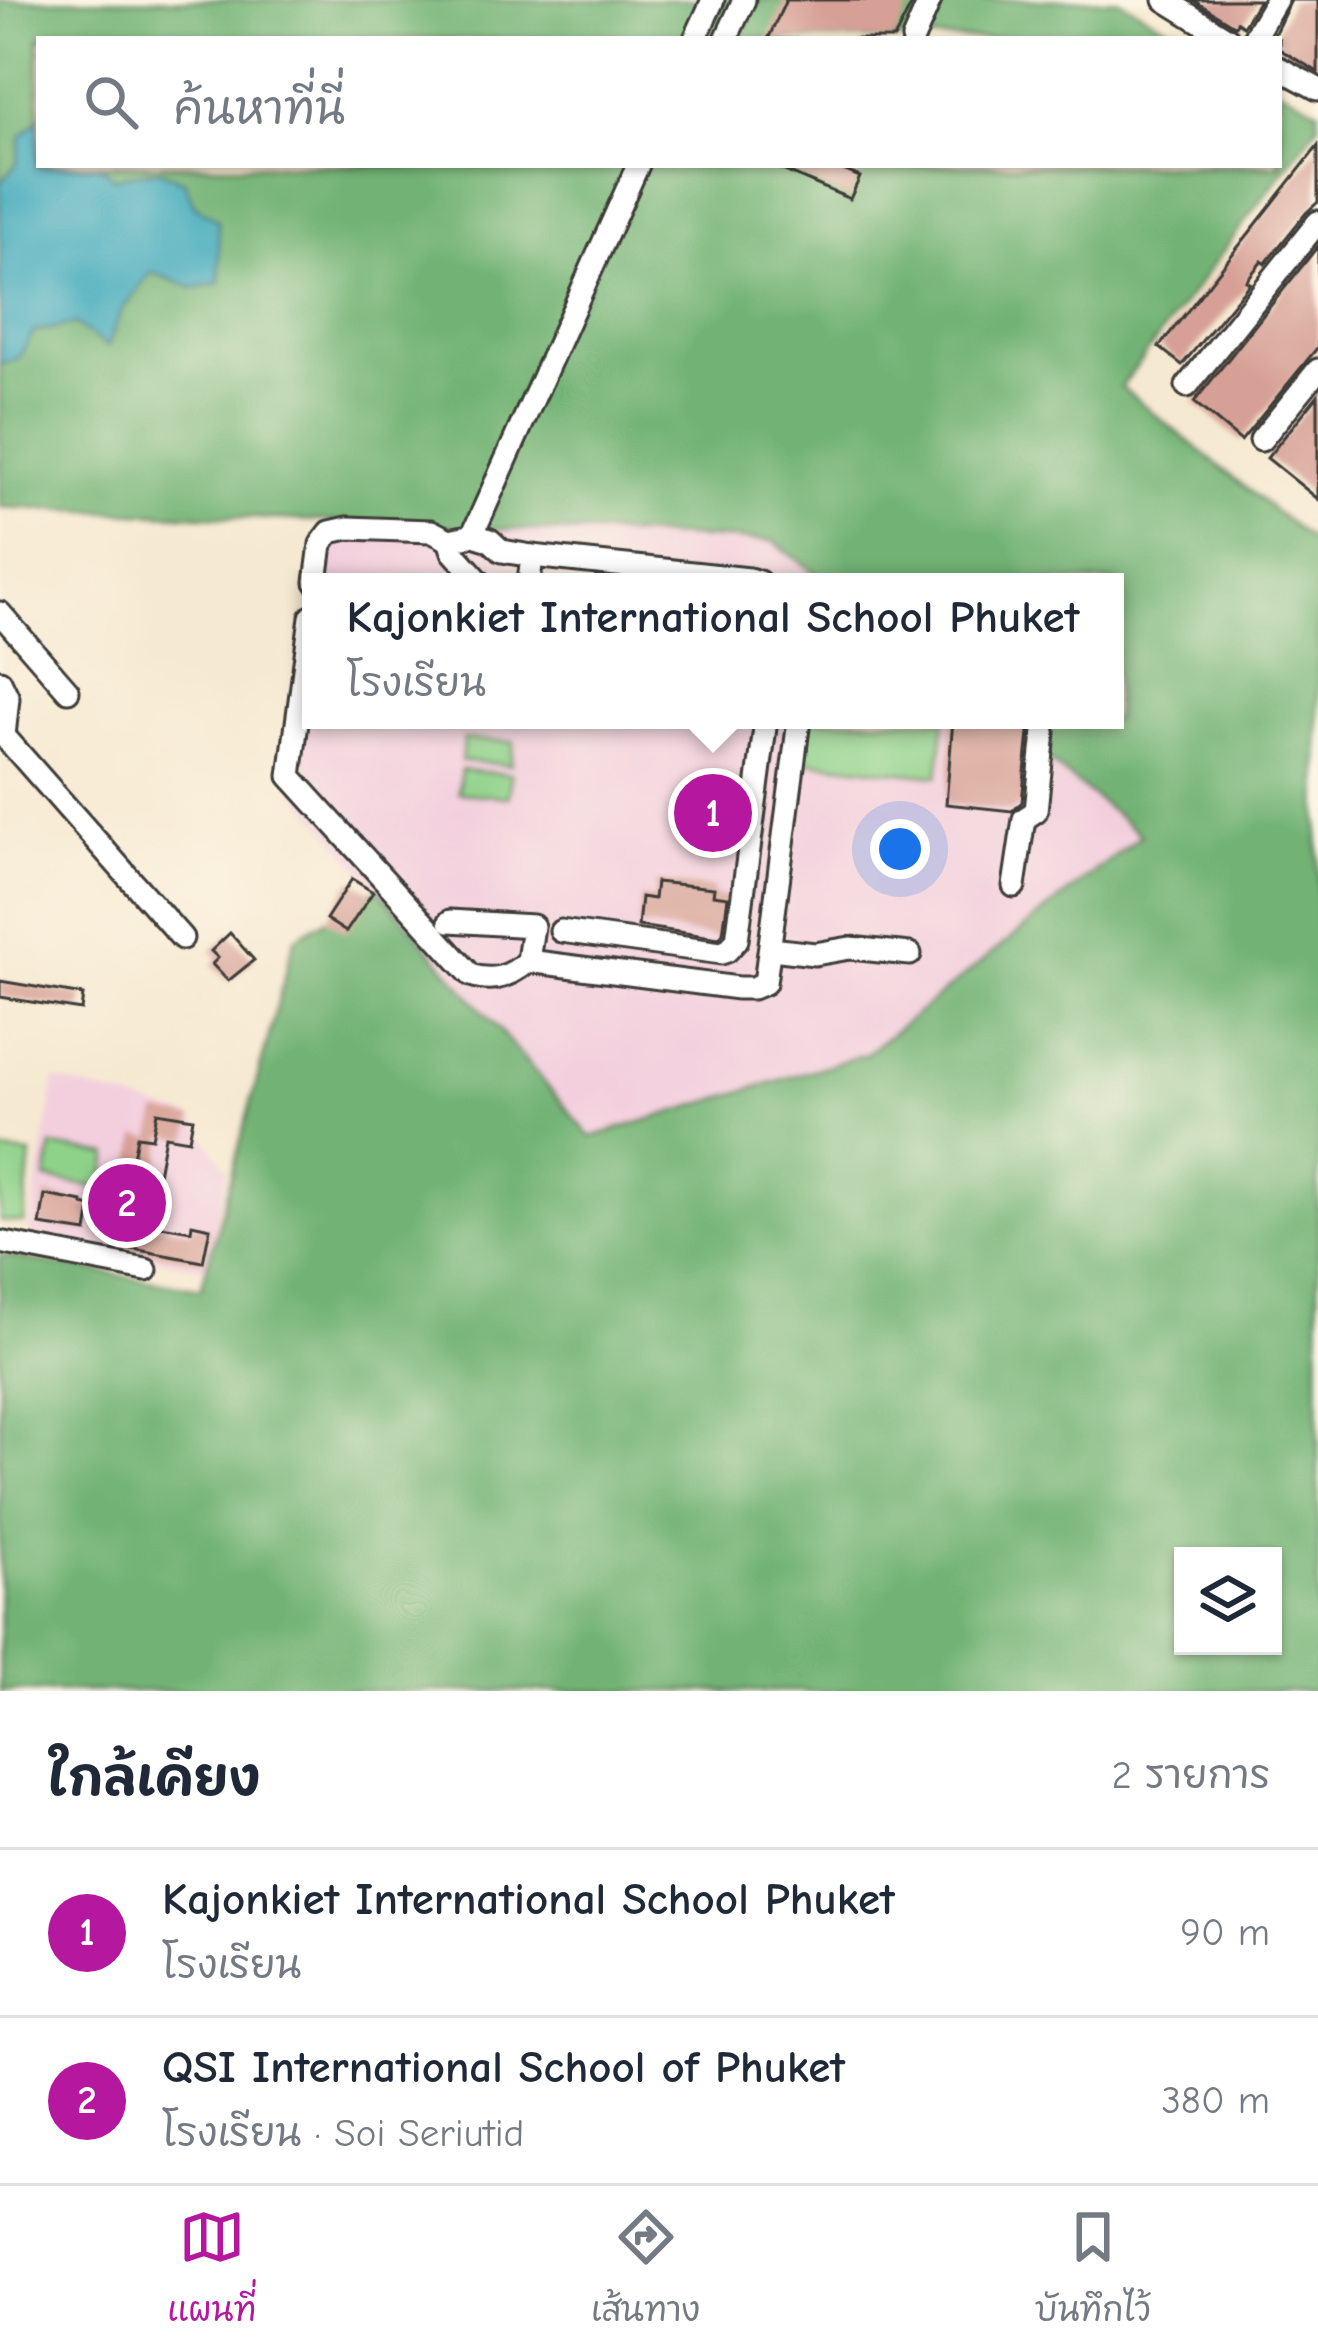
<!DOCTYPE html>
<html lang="th">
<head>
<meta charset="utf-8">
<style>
	:root { --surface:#fff; --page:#f2f2f3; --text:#1f2937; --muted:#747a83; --line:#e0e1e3; --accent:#b5179e }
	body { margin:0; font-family:"Comic Neue","Playpen Sans Thai",sans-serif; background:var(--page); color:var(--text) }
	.controls { position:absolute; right:36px; bottom:36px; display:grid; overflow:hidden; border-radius:0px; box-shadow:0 3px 9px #0004 }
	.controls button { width:108px; height:108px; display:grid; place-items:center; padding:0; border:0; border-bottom:3px solid var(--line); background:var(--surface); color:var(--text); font:60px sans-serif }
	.you { position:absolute; left:900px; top:849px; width:42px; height:42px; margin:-30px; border:9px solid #fff; border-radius:50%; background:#1a73e8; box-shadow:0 0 0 18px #1a73e833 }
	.badge { display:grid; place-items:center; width:78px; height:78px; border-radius:50%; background:var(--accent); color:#fff; font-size:39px; font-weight:700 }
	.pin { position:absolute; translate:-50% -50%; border:6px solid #fff; box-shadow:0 3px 12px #0006 }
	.popup { position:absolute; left:302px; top:573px; width:822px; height:156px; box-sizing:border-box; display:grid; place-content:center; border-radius:0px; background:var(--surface); filter:drop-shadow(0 3px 9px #0005); font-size:39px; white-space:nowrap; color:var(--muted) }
	.popup b { font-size:45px; color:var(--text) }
	.popup::after { content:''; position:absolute; left:50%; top:100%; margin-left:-24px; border:24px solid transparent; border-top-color:var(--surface) }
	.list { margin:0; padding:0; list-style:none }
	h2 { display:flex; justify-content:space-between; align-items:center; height:156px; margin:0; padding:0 48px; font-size:51px }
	h2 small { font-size:39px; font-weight:400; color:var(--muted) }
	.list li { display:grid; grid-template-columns:78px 1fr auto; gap:36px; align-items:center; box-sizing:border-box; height:168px; padding:0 48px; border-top:3px solid var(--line) }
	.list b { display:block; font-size:45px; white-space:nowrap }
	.list p { margin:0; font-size:39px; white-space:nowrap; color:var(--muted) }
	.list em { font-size:39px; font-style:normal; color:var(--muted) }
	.icon { flex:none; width:66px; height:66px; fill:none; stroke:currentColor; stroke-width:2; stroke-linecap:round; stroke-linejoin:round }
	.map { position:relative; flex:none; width:1318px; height:1691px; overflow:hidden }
	.search { position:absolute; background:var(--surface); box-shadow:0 3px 9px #0004; left:36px; right:36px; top:36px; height:132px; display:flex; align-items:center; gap:30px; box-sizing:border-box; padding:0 42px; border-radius:0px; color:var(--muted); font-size:45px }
	.sheet { height:492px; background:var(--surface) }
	nav { display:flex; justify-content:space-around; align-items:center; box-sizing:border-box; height:168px; border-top:3px solid var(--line); background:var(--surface); font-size:33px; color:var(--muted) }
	nav a { display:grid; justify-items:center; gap:6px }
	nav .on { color:var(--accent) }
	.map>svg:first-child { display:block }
	.built { fill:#f3cfde }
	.green { fill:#8ed189; stroke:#557652; stroke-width:3 }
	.forest { fill:#72b375; stroke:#476848; stroke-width:3; fill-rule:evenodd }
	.water { fill:#3da9bc; stroke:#2c626c; stroke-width:3 }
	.building { fill:#d7a096 }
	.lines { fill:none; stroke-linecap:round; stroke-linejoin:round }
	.minor-casing { stroke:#3d3b37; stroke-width:27 }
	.minor { stroke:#fff; stroke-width:21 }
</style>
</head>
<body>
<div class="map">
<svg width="1318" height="1691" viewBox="0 0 1318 1691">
	<rect width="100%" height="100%" fill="#fcf5e5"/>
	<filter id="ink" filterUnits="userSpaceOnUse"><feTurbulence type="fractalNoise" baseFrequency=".00833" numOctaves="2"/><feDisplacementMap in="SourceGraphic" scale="24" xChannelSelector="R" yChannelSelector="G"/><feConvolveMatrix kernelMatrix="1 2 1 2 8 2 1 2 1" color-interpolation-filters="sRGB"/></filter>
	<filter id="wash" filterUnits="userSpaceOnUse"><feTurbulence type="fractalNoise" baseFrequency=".004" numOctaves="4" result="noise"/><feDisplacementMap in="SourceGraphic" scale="48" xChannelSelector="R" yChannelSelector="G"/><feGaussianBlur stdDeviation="2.7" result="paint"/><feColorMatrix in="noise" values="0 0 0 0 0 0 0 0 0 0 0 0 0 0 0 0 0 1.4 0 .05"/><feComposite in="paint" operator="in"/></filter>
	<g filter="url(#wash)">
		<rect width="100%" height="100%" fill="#f6e9d1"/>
		<g class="built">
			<polygon points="328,521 775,541 826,582 320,582"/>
			<polygon points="311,654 311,720 998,720 1141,835 866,1054 590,1137 294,791"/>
			<polygon points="55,1079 192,1117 227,1170 206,1269 28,1235"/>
		</g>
		<g class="green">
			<polygon points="806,720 945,720 938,776 801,761"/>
			<polygon points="464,739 514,742 511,765 461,761"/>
			<polygon points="461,770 511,774 508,797 458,793"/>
			<polygon points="52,1146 109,1155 103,1188 46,1179"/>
			<polygon points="0,1151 31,1154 24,1223 0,1221"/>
		</g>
		<path class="forest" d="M0,0H1119L1190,39H39V165H1279V88L1318,109V125L1121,387L1318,546V1691H0V1255L201,1289L295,938L378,889L591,1137L866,1054L1141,835L998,720H1115V582H826L774,541L0,507ZM1183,1556H1273V1646H1183Z"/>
		<polygon class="water" points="39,119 39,165 101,165 113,178 158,170 184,181 194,205 218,220 220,283 193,288 151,272 123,308 107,347 75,324 34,332 18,359 0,364 0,183 18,162 21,137"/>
		<g id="blocks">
			<g class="building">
				<polygon points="786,0 914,0 894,39 768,39"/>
				<polygon points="1193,0 1259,0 1243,26 1237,22 1235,26"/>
				<polygon points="1291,0 1318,0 1318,72 1279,49 1279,39 1272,39"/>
				<polygon points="1318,146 1318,202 1306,213 1265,264 1262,261 1246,281 1250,283 1245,289 1182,365 1159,347"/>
				<polygon points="771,165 832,165 860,177 850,199"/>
				<polygon points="1318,246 1318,347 1241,441 1194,402"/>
				<polygon points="1318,395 1318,499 1267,458"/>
				<polygon points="953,720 1026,720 1029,733 1022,802 1012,811 946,804"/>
				<polygon points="352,879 373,892 346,932 326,919"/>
				<polygon points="656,882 714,888 713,895 728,897 723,933 719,938 638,926 641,897 654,899"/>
				<polygon points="230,933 254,960 228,981 212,964 218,958 211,951"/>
				<polygon points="0,981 83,995 81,1010 0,997"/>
				<polygon points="157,1112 193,1118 189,1140 165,1136 149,1224 191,1231 192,1224 210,1228 203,1262 117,1246 137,1136 152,1138"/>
				<polygon points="45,1195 83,1202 83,1205 91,1207 87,1232 40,1225"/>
			</g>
		</g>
	</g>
	<g filter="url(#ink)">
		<use href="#blocks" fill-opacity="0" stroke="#3d3b37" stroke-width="3"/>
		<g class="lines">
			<defs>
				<g id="minor">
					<polyline points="1165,0 1228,39"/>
					<polyline points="695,39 713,0"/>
					<polyline points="726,39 744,0"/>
					<polyline points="913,39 930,0"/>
					<polyline points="1253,39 1276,0"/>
					<polyline points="1279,68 1318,89"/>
					<polyline points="1187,386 1318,222"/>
					<polyline points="1261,440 1318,370"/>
					<polyline points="474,535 475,529 638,165"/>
					<polyline points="532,556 749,579 759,582"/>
					<polyline points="316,582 321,544 330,532 348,528 431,531 449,540"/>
					<polyline points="480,582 453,552 449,540 474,535 490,540 502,551 532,556 529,582"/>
					<polyline points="0,613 68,691"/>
					<path d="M311,617L290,776L471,975C493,983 511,976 528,961L738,988H753L765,983L799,720"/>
					<polyline points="0,681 8,698 4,736 182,938"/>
					<polyline points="1014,886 1024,819 1036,811 1044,732 1041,720"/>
					<polyline points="450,921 533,926 528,961"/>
					<polyline points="561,931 721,953 727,951 737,940 766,720"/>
					<polyline points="771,949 815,954 850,948 910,954"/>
					<polyline points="0,1242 146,1270"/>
				</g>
			</defs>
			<use href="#minor" class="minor-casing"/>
			<use href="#minor" class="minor"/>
		</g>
	</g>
</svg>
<div class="controls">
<button><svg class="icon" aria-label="layers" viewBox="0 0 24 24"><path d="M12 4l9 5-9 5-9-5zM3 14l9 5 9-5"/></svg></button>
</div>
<div class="you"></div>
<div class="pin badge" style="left:713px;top:813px">1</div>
<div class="popup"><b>Kajonkiet International School Phuket</b>โรงเรียน</div>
<div class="pin badge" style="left:127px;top:1203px">2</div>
<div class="search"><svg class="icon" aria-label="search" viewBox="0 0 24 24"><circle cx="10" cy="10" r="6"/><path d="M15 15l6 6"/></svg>ค้นหาที่นี่</div>
</div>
<section class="sheet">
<h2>ใกล้เคียง<small>2 รายการ</small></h2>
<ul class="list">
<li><span class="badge">1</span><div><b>Kajonkiet International School Phuket</b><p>โรงเรียน</p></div><em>90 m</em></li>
<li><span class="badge">2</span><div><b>QSI International School of Phuket</b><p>โรงเรียน · Soi Seriutid</p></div><em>380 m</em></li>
</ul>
</section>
<nav>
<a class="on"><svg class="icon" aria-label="map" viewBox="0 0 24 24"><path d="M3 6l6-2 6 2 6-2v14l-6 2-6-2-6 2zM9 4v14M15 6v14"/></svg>แผนที่</a>
<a><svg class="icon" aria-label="directions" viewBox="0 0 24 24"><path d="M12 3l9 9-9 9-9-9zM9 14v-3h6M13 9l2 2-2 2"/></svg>เส้นทาง</a>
<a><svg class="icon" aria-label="saved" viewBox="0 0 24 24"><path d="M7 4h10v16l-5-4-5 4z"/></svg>บันทึกไว้</a>
</nav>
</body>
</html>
